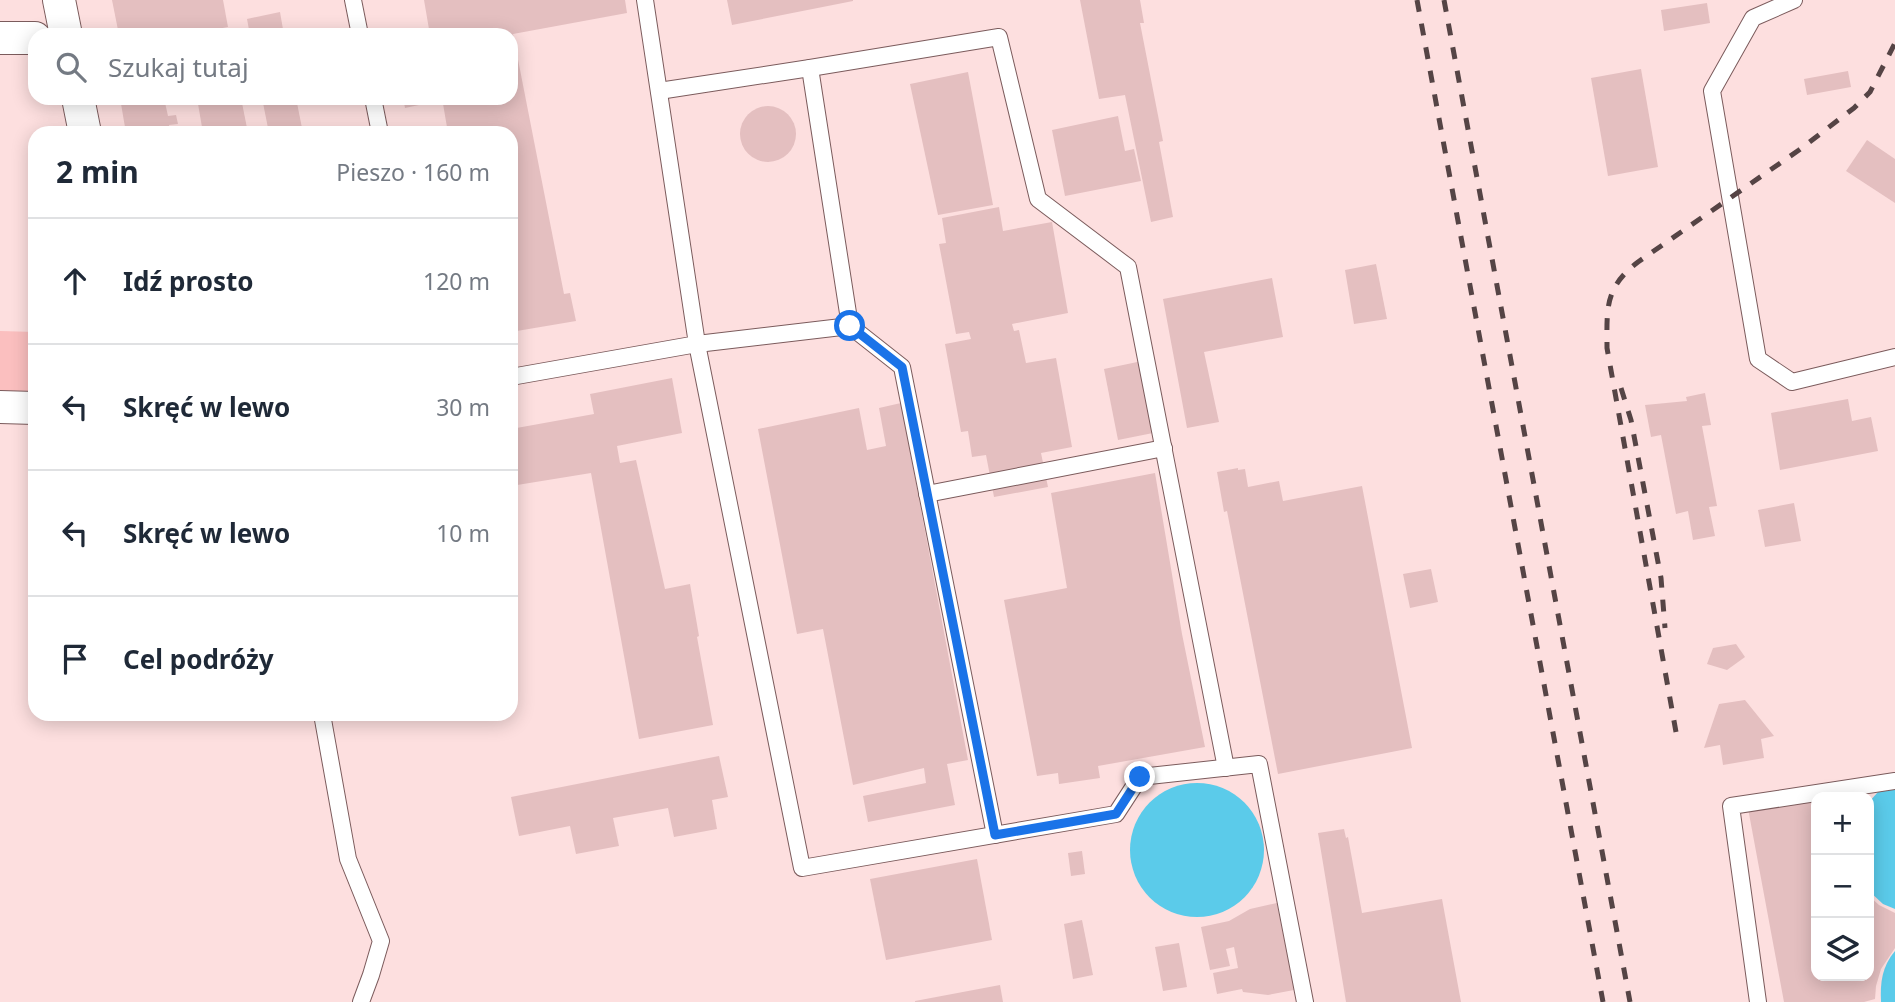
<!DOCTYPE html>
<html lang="pl">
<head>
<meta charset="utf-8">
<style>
	:root { --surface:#fff; --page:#f2f2f3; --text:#1f2937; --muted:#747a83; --line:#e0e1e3 }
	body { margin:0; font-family:"Noto Sans",sans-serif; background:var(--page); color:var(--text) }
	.controls { position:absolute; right:21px; bottom:21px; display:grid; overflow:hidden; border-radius:14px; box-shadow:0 4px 18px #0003 }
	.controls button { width:63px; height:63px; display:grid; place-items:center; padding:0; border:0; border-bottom:2px solid var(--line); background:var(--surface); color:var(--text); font:35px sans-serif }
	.stop { position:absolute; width:21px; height:21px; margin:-16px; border:5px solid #1a73e8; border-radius:50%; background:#fff }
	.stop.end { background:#1a73e8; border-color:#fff; box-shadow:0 2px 7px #0008 }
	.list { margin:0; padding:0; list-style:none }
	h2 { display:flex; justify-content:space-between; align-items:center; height:91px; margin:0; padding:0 28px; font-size:30px }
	h2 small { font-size:23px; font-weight:400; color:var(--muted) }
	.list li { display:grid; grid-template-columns:46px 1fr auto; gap:21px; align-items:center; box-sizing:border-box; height:126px; padding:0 28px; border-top:2px solid var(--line) }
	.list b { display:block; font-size:26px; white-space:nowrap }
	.list em { font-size:23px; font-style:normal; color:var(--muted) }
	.icon { flex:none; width:38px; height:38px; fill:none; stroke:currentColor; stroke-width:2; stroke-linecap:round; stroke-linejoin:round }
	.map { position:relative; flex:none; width:1895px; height:1002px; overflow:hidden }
	.search { position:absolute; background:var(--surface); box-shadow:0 4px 18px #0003; left:28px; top:28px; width:490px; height:77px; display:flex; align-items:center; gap:18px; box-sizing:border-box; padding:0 24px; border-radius:21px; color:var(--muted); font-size:26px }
	.panel { position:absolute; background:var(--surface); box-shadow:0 4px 18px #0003; left:28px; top:126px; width:490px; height:595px; border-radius:21px }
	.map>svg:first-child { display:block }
	.green { fill:#fbbfbf }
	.water { fill:#5bcbea }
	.building { fill:#e4bfc0 }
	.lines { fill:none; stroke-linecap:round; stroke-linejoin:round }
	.service-casing { stroke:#7b5b5c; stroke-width:18 }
	.minor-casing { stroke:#7b5b5c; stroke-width:34 }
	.service { stroke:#fff; stroke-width:16 }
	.minor { stroke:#fff; stroke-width:32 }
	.rail { stroke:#554445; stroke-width:5; stroke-dasharray:12 12; stroke-linecap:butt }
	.route { stroke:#1a73e8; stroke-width:9 }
</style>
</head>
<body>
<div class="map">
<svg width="1895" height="1002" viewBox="0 0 1895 1002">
	<rect width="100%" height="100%" fill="#fddfdf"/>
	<polygon class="green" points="0,331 35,332 35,394 0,393"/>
	<g class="water">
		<circle cx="1197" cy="850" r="67"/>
		<polygon points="1895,784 1895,909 1883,904 1869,891 1869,802 1878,792"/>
		<path d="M1895,951V1002H1881C1880,983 1882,966 1895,951Z"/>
	</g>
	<g class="building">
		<polygon points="112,0 223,0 228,27 186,35 119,35"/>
		<polygon points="424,0 625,0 627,13 513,34 564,294 570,293 576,321 511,332 511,133 448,133 442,98 511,98 511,35 430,35"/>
		<polygon points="727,0 853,0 853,1 732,25"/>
		<polygon points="1080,0 1140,0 1144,23 1140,23 1163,141 1159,142 1173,217 1151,222 1125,95 1099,99"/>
		<polygon points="1707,3 1710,23 1664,31 1661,10"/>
		<polygon points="280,12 284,35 250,35 247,19"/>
		<polygon points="1641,69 1658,167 1608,176 1591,78"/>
		<polygon points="1848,71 1851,87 1807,95 1804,79"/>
		<polygon points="968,72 993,205 938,215 910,84"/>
		<polygon points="120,98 164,98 168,116 176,115 178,124 169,125 171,133 126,133"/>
		<polygon points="197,98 241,98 248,133 203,133"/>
		<polygon points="262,98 296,98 303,133 269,133"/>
		<polygon points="403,98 432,98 433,102 405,108"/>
		<circle cx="768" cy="134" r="28"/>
		<polygon points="1118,116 1125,151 1134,149 1141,181 1065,196 1052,130"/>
		<polygon points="1867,140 1895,159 1895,203 1846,171"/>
		<polygon points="999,207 1003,231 1052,222 1068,313 1012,324 1014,331 1019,330 1026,363 1056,358 1072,447 1041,453 1048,487 994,497 986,455 972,457 968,431 961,432 945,344 971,339 969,332 956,334 939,244 946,243 942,218"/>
		<polygon points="1376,264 1387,319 1354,324 1345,270"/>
		<polygon points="1272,278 1283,337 1204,352 1219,422 1187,428 1163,299"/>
		<polygon points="1142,361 1153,433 1118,440 1104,369"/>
		<polygon points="672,378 682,433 617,446 620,463 636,460 665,589 690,584 699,636 697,637 713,725 639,739 591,473 511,486 511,429 594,414 590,394"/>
		<polygon points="1705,393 1711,425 1702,426 1717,506 1709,507 1715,536 1693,540 1688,511 1676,514 1661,435 1651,437 1645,405 1687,401 1686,397"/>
		<polygon points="1848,399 1852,421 1871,417 1878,451 1780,470 1771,413"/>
		<polygon points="901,403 968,760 947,764 955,805 868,822 863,796 926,783 924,768 853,785 823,629 797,634 758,429 859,408 867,450 886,446 879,408"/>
		<polygon points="1238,468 1238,470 1245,469 1248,487 1279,481 1283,501 1362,486 1412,748 1278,774 1227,511 1224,512 1217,472"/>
		<polygon points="1155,473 1182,634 1205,747 1098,766 1100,778 1059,784 1058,773 1037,776 1004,600 1067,588 1051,493"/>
		<polygon points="1794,503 1801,541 1765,547 1758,510"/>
		<polygon points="1431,569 1438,602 1410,608 1403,574"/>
		<polygon points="1736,644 1745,657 1727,670 1707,664 1713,648"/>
		<polygon points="1745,700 1774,736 1761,739 1764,758 1723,765 1720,745 1704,748 1719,704"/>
		<polygon points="719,756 728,797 712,800 717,829 674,837 668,808 613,818 619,846 576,854 570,826 519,836 511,797"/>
		<polygon points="1814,789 1816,802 1816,976 1869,976 1869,896 1879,905 1895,913 1895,948 1881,969 1876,986 1875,999 1864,1002 1784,1002 1747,803"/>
		<polygon points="1344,829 1346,838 1348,837 1362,913 1442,899 1461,1002 1346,1002 1318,833"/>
		<polygon points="1082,851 1085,874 1071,876 1068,853"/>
		<polygon points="977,859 992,940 886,960 870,879"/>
		<polygon points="1277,903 1294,990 1268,995 1243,992 1242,989 1217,994 1213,973 1238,968 1234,947 1226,949 1230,966 1210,970 1201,927 1229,921 1250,909"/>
		<polygon points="1082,920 1093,975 1073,979 1064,924"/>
		<polygon points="1179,943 1187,987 1163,991 1155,947"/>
		<polygon points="1000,985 1003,1002 915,1002 915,1001"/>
	</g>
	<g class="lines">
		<defs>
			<g id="service">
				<polyline points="353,0 360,35"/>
				<polyline points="1794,0 1753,18 1712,91 1758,359 1792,382 1895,357"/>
				<polyline points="810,68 850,326 902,367 995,835"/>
				<polyline points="659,91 810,68 999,37 1038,199 1128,267 1226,768"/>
				<polyline points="373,98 380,133"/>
				<polyline points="850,326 697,344 802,868 1116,814 1140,777 1259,764 1305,1002"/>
				<polyline points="511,377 697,344 645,0"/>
				<polyline points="927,494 1164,448"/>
				<polyline points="322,714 348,859 381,941 371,975 361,1002"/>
				<polyline points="1758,1002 1731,806 1895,781"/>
			</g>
			<g id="minor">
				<polyline points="59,0 66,35"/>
				<polyline points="0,38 35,38"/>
				<polyline points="78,98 85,133"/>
				<polyline points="0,407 35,408"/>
			</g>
		</defs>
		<use href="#service" class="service-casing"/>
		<use href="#minor" class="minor-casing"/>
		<use href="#service" class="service"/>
		<use href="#minor" class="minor"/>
		<g class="rail">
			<polyline points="1417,0 1603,1002"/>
			<polyline points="1444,0 1630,1002"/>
			<polyline points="1621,388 1631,420 1661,578 1665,628"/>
			<path d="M1676,732L1607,348C1607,309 1604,288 1638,262L1799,150L1854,108L1870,92L1895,43"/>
		</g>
	</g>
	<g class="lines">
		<polyline class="route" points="850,326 902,367 995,835 1116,814 1140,777"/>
	</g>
</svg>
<div class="controls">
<button>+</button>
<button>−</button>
<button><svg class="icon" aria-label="layers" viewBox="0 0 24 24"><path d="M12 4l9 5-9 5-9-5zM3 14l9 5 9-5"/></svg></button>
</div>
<div class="stop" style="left:850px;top:326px"></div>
<div class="stop end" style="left:1140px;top:777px"></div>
<div class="search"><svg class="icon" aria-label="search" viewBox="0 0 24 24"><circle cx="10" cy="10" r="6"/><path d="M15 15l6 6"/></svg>Szukaj tutaj</div>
<section class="panel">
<h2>2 min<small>Pieszo · 160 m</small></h2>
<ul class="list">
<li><svg class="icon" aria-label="ahead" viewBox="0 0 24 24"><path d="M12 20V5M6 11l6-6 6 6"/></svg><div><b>Idź prosto</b></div><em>120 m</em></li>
<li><svg class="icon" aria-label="left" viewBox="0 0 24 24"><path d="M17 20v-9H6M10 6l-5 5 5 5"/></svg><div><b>Skręć w lewo</b></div><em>30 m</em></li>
<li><svg class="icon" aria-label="left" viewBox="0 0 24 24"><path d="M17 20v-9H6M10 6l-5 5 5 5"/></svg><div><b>Skręć w lewo</b></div><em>10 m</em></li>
<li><svg class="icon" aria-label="arrive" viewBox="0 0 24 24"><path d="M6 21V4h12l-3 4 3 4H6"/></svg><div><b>Cel podróży</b></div></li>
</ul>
</section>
</div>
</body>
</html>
